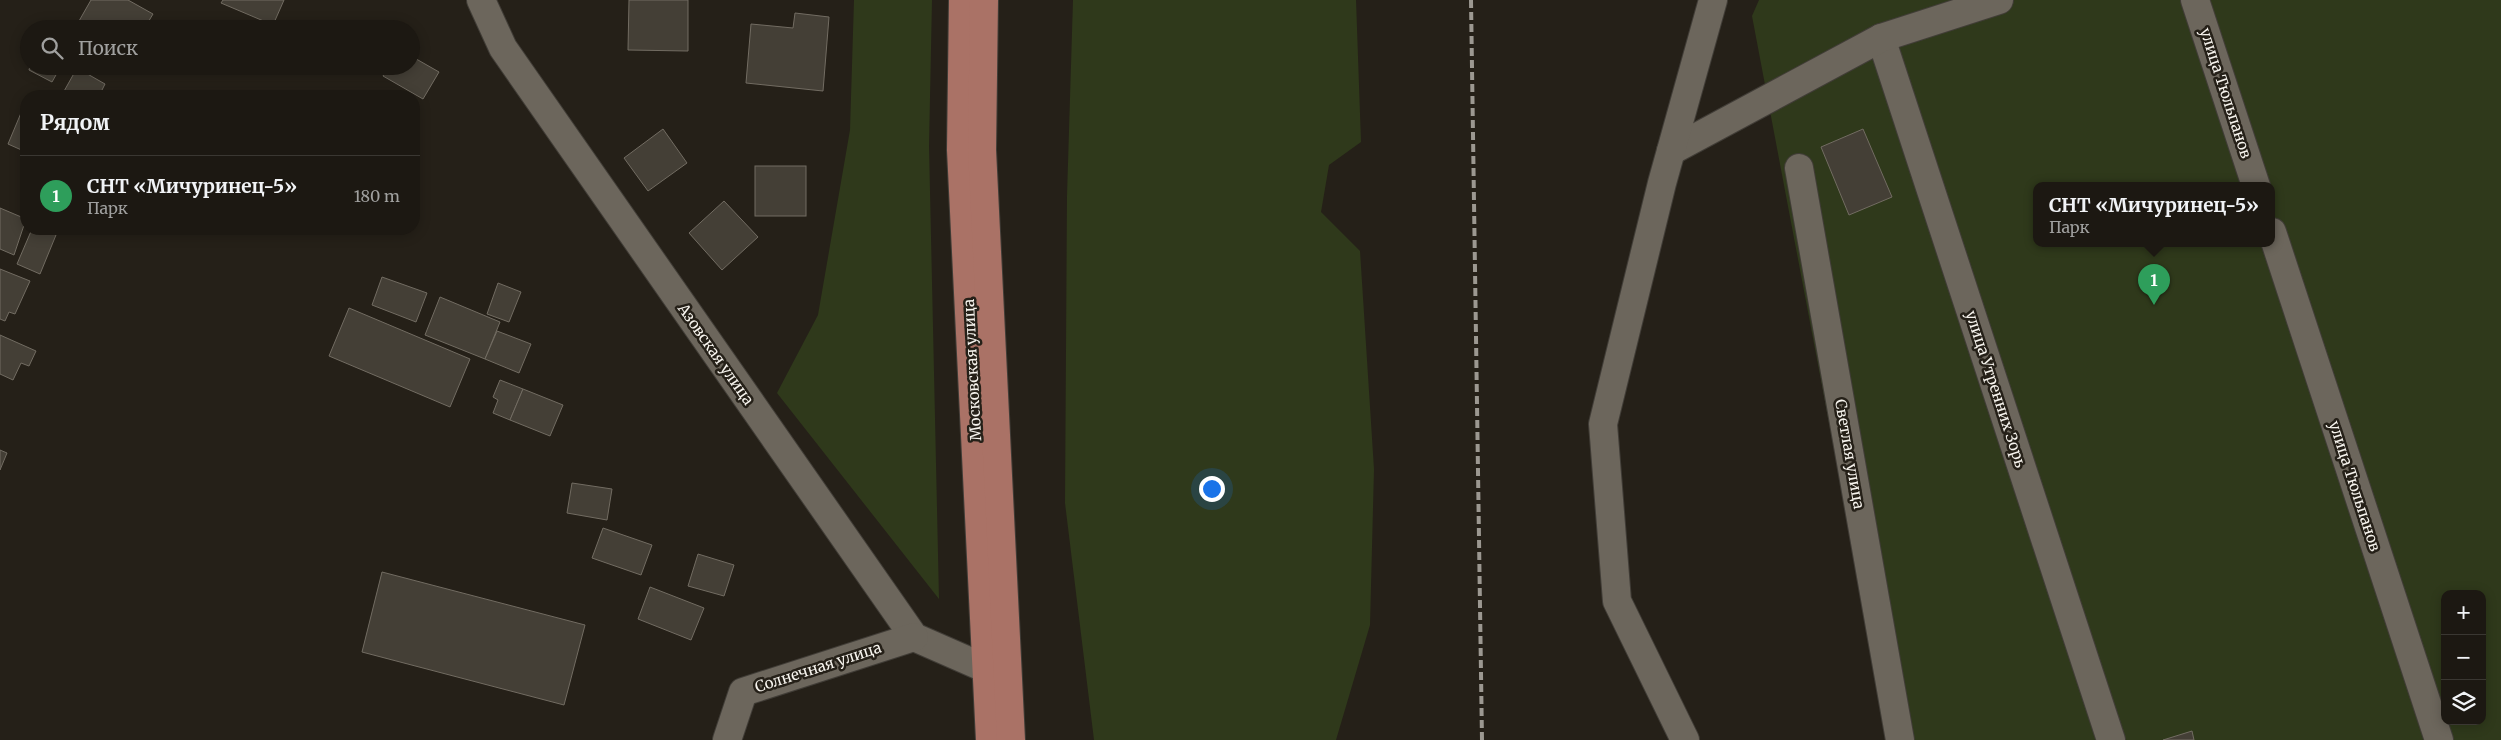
<!DOCTYPE html>
<html lang="ru">
<head>
<meta charset="utf-8">
<style>
	:root { --surface:#1c1812; --page:#25211b; --text:#f1f3f6; --muted:#a0a09f; --line:#3a3732; --accent:#2ad885 }
	body { margin:0; font-family:Merriweather,serif; background:var(--page); color:var(--text) }
	.controls { position:absolute; right:15px; bottom:15px; display:grid; overflow:hidden; border-radius:10px; box-shadow:0 2px 12px #0003 }
	.controls button { width:45px; height:45px; display:grid; place-items:center; padding:0; border:0; border-bottom:1px solid var(--line); background:var(--surface); color:var(--text); font:25px sans-serif }
	.you { position:absolute; left:1211px; top:488px; width:18px; height:18px; margin:-12px; border:4px solid #fff; border-radius:50%; background:#1a73e8; box-shadow:0 0 0 8px #1a73e833 }
	.badge { display:grid; place-items:center; width:32px; height:32px; border-radius:50%; background:var(--accent); color:#fff; font-size:16px; font-weight:700 }
	.pin { position:absolute; translate:-50% -41px; filter:drop-shadow(0 1px 2px #0008) }
	.pin::after { content:''; position:absolute; top:26px; width:18px; height:15px; background:inherit; clip-path:polygon(0 0,100% 0,50% 100%) }
	.popup { position:absolute; left:2033px; top:182px; width:242px; height:65px; box-sizing:border-box; display:grid; place-content:center; border-radius:10px; background:var(--surface); filter:drop-shadow(0 1px 4px #0005); font-size:16px; white-space:nowrap; color:var(--muted) }
	.popup b { font-size:19px; color:var(--text) }
	.popup::after { content:''; position:absolute; left:50%; top:100%; margin-left:-10px; border:10px solid transparent; border-top-color:var(--surface) }
	.list { margin:0; padding:0; list-style:none }
	h2 { display:flex; justify-content:space-between; align-items:center; height:65px; margin:0; padding:0 20px; font-size:21px }
	h2 small { font-size:16px; font-weight:400; color:var(--muted) }
	.list li { display:grid; grid-template-columns:32px 1fr auto; gap:15px; align-items:center; box-sizing:border-box; height:80px; padding:0 20px; border-top:1px solid var(--line) }
	.list b { display:block; font-size:19px; white-space:nowrap }
	.list p { margin:0; font-size:16px; white-space:nowrap; color:var(--muted) }
	.list em { font-size:16px; font-style:normal; color:var(--muted) }
	.icon { flex:none; width:28px; height:28px; fill:none; stroke:currentColor; stroke-width:2; stroke-linecap:round; stroke-linejoin:round }
	.map { position:relative; flex:none; width:2501px; height:740px; overflow:hidden }
	.search { position:absolute; background:var(--surface); box-shadow:0 2px 12px #0003; left:20px; top:20px; width:400px; height:55px; display:flex; align-items:center; gap:12px; box-sizing:border-box; padding:0 18px; border-radius:28px; color:var(--muted); font-size:19px }
	.panel { position:absolute; background:var(--surface); box-shadow:0 2px 12px #0003; left:20px; top:90px; width:400px; height:145px; border-radius:20px }
	.map>svg:first-child { display:block }
	.green { fill:#2f391b; fill-rule:evenodd }
	.building { fill:#443f36; stroke:#726c62 }
	.lines { fill:none; stroke-linecap:round; stroke-linejoin:round }
	.minor-casing { stroke:#413d37; stroke-width:30 }
	.major-casing { stroke:#413d37; stroke-width:30 }
	.minor { stroke:#6c665c; stroke-width:28 }
	.major { stroke:#aa7266; stroke-width:28 }
	.rail { stroke:#9c9891; stroke-width:4; stroke-dasharray:8 4; stroke-linecap:butt }
	.labels { text-anchor:middle; dominant-baseline:central; stroke-width:5; stroke-linejoin:round; paint-order:stroke }
	.street-label { font-size:15px; fill:#f7f4ee; stroke:#252018 }
</style>
</head>
<body>
<div class="map">
<svg width="2501" height="740" viewBox="0 0 2501 740">
	<rect width="100%" height="100%" fill="#252018"/>
	<g class="green">
		<polygon points="854,0 932,0 929,146 939,599 777,393 818,315 850,130"/>
		<polygon points="1073,0 1356,0 1361,142 1329,165 1321,212 1360,251 1374,469 1370,625 1336,740 1094,740 1065,503 1067,196"/>
		<path d="M1759,0H2501V740H1889L1752,16ZM2036,186H2272V244H2036ZM2445,594H2482V721H2445Z"/>
	</g>
	<g class="building">
		<polygon points="91,0 128,0 153,14 144,29 94,29 79,21"/>
		<polygon points="223,0 284,0 273,25 221,3"/>
		<polygon points="629,0 688,0 688,51 628,50"/>
		<polygon points="795,13 829,17 823,91 746,83 751,24 793,28"/>
		<polygon points="411,56 439,72 423,99 383,76 389,66 411,66"/>
		<polygon points="30,66 61,66 52,82 29,70"/>
		<polygon points="77,68 105,84 99,96 70,96 63,93"/>
		<polygon points="21,113 26,115 26,152 8,144"/>
		<polygon points="663,129 687,163 648,191 624,158"/>
		<polygon points="1863,129 1892,197 1849,215 1821,147"/>
		<rect x="755" y="166" width="51" height="50"/>
		<polygon points="724,201 758,237 722,270 689,233"/>
		<polygon points="0,208 26,219 14,255 0,249"/>
		<polygon points="32,229 40,229 56,235 40,274 17,264"/>
		<polygon points="0,269 30,281 15,314 9,312 5,321 0,319"/>
		<polygon points="382,277 427,293 416,322 372,305"/>
		<polygon points="498,283 521,292 509,322 487,314"/>
		<polygon points="440,297 500,322 485,359 425,335"/>
		<polygon points="349,308 470,359 450,407 329,356"/>
		<polygon points="497,331 531,344 519,373 485,359"/>
		<polygon points="0,335 36,351 29,366 21,363 13,380 0,374"/>
		<polygon points="500,380 523,389 510,420 493,413 498,400 493,397"/>
		<polygon points="523,389 563,405 550,436 510,420"/>
		<polygon points="0,450 7,453 0,470"/>
		<polygon points="572,483 612,489 607,520 567,513"/>
		<polygon points="603,528 652,545 641,575 592,558"/>
		<polygon points="698,554 734,565 724,596 688,586"/>
		<polygon points="382,572 585,625 564,705 362,652"/>
		<polygon points="650,587 704,608 691,640 638,619"/>
		<polygon points="2192,731 2194,740 2163,740"/>
	</g>
	<g class="lines">
		<defs>
			<g id="minor">
				<polyline points="481,0 503,48 914,637 987,669 1007,668"/>
				<polyline points="2195,0 2256,186"/>
				<polyline points="1881,38 2111,740"/>
				<polyline points="1671,151 1881,38 1999,0"/>
				<polyline points="1799,168 1900,740"/>
				<polyline points="2272,232 2439,740"/>
				<polyline points="727,740 743,692 914,637"/>
				<polyline points="1685,740 1617,601 1603,424 1662,183 1713,0"/>
			</g>
			<g id="major">
				<polyline points="963,0 961,150 990,740"/>
				<polyline points="984,0 982,150 1011,740"/>
			</g>
		</defs>
		<use href="#minor" class="minor-casing"/>
		<use href="#major" class="major-casing"/>
		<use href="#minor" class="minor"/>
		<use href="#major" class="major"/>
		<polyline class="rail" points="1471,0 1482,740"/>
	</g>
	<g class="labels">
		<g class="street-label">
			<text transform="translate(2226 93) rotate(72)">улица Тюльпанов</text>
			<text transform="translate(716 354) rotate(55)">Азовская улица</text>
			<text transform="translate(972 370) rotate(-93)">Московская улица</text>
			<text transform="translate(1996 389) rotate(72)">улица Утренних Зорь</text>
			<text transform="translate(1850 454) rotate(80)">Светлая улица</text>
			<text transform="translate(2355 486) rotate(72)">улица Тюльпанов</text>
			<text transform="translate(818 667) rotate(-18)">Солнечная улица</text>
		</g>
	</g>
</svg>
<div class="controls">
<button>+</button>
<button>−</button>
<button><svg class="icon" aria-label="layers" viewBox="0 0 24 24"><path d="M12 4l9 5-9 5-9-5zM3 14l9 5 9-5"/></svg></button>
</div>
<div class="you"></div>
<div class="pin badge" style="left:2154px;top:305px;background:#2e9e5b">1</div>
<div class="popup"><b>СНТ «Мичуринец-5»</b>Парк</div>
<div class="search"><svg class="icon" aria-label="search" viewBox="0 0 24 24"><circle cx="10" cy="10" r="6"/><path d="M15 15l6 6"/></svg>Поиск</div>
<section class="panel">
<h2>Рядом<small></small></h2>
<ul class="list">
<li><span class="badge" style="background:#2e9e5b">1</span><div><b>СНТ «Мичуринец-5»</b><p>Парк</p></div><em>180 m</em></li>
</ul>
</section>
</div>
</body>
</html>
